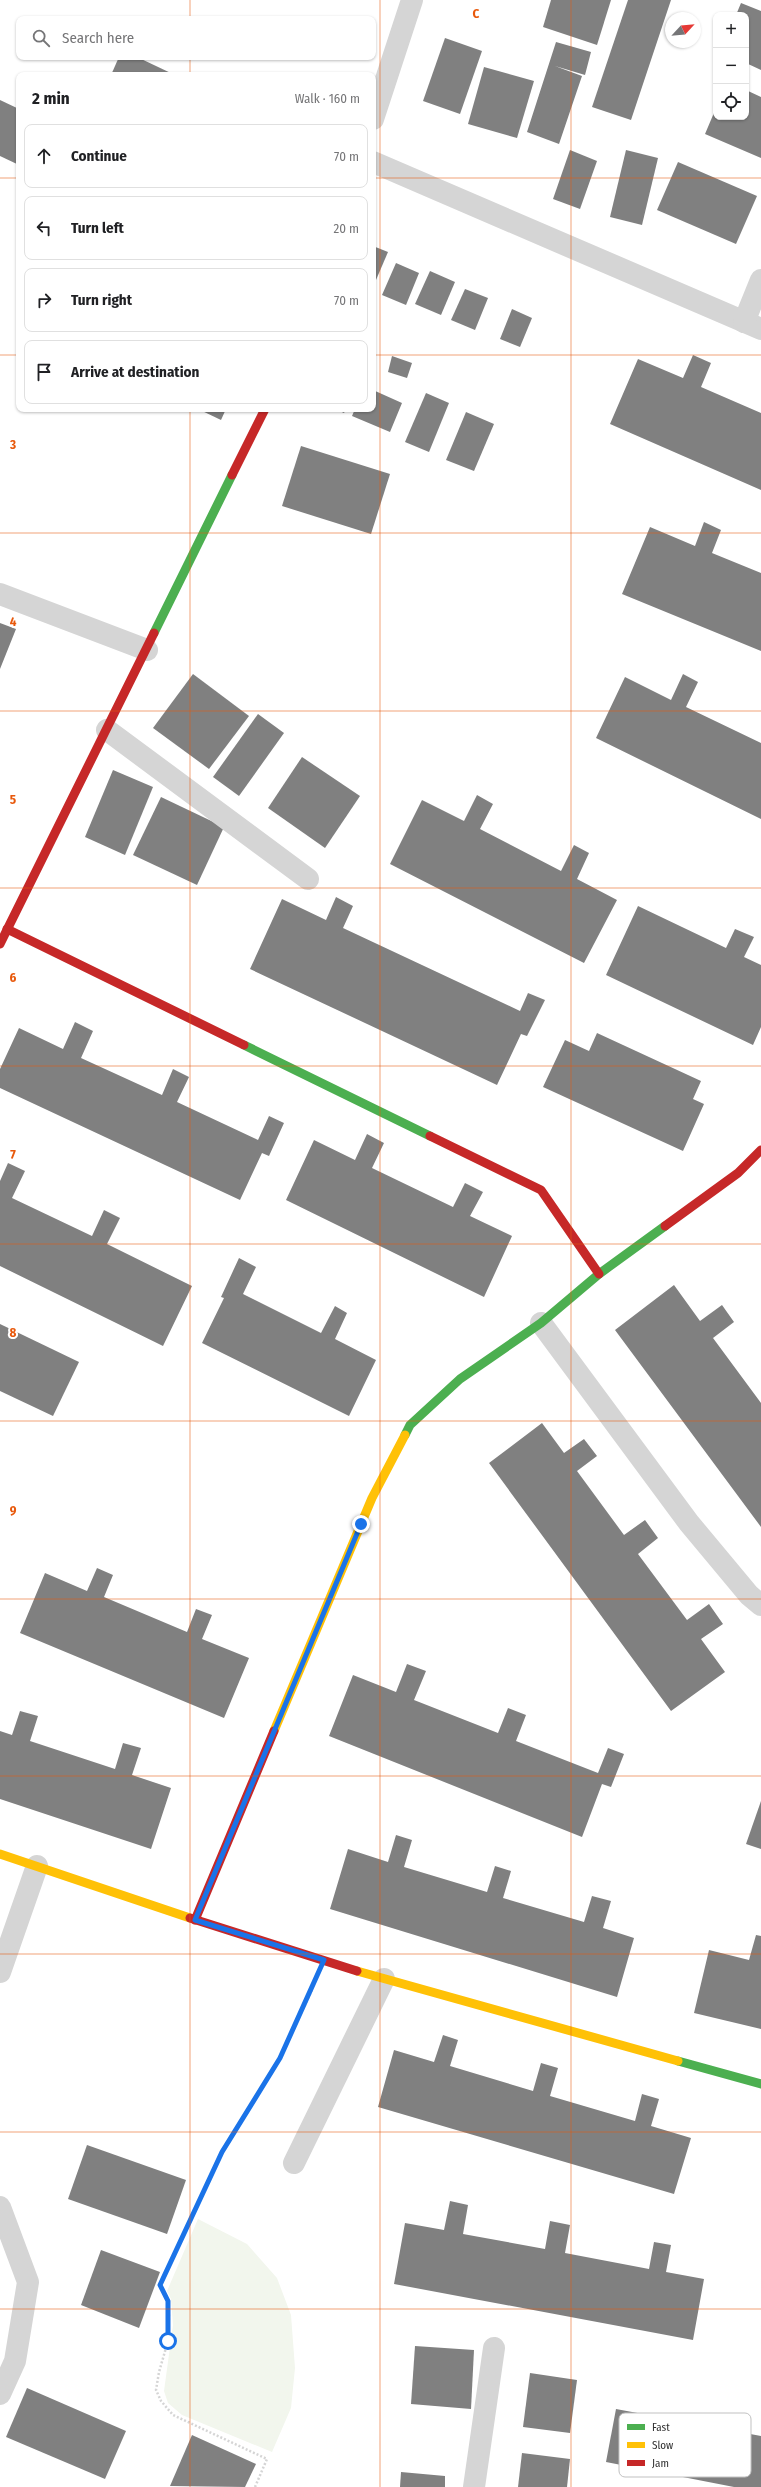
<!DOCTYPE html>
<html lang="en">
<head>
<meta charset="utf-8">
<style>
	:root { --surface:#fff; --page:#f2f2f2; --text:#202124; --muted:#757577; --line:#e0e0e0 }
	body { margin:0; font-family:"Fira Sans Condensed",sans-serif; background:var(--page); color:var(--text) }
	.controls { position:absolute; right:12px; top:12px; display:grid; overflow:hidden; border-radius:8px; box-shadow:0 1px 3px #0004 }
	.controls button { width:36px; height:36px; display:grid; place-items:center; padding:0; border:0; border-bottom:1px solid var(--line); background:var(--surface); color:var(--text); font:20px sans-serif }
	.compass { position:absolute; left:665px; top:12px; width:36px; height:36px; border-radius:50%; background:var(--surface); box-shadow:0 1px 3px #0004; rotate:64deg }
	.stop { position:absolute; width:12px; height:12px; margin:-9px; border:3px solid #1a73e8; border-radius:50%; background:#fff }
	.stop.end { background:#1a73e8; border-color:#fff; box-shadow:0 1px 4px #0008 }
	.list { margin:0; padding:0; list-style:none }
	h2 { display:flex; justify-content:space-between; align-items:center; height:52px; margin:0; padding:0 16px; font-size:17px }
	h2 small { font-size:13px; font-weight:400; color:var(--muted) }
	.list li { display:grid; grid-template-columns:26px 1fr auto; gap:12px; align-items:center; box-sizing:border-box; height:64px; margin:0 8px 8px; padding:0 8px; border:1px solid var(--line); border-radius:8px }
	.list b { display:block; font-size:15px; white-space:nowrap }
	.list em { font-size:13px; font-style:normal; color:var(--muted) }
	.icon { flex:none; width:22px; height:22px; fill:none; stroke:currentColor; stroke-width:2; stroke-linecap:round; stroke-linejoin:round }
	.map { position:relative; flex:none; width:761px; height:2487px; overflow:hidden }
	.search { position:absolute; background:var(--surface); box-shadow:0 1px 3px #0004; left:16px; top:16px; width:360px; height:44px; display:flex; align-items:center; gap:10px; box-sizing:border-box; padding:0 14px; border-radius:8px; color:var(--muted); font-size:15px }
	.panel { position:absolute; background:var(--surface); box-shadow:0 1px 3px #0004; left:16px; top:72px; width:360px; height:340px; border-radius:8px }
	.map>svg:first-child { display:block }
	.green { fill:#f2f6ed }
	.building { fill:#808080 }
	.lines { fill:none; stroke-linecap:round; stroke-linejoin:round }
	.path { stroke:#d5d5d5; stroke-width:2.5; stroke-dasharray:2 2; stroke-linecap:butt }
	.lane { stroke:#d5d5d5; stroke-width:22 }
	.street { stroke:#d5d5d5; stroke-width:22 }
	.fast { stroke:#4caf50; stroke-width:9 }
	.slow { stroke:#ffc107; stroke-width:9 }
	.jam { stroke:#c62828; stroke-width:9 }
	.route { stroke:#1a73e8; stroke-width:5 }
	.grid { fill:none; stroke:#e8590c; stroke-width:1; stroke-opacity:0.55 }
	.key { fill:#fff; stroke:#c1c1c1; stroke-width:1 }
	.key-label { font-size:11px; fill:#313131 }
	.grid-label { font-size:13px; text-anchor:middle; font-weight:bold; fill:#e8590c; stroke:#fff; stroke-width:4; stroke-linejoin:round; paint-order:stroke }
</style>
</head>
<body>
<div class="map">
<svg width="761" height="2487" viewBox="0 0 761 2487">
	<rect width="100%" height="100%" fill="#fff"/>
	<polygon class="green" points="198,2219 247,2244 277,2278 291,2315 295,2368 291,2408 272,2452 182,2415 168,2403 164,2391 173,2325 171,2299 167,2291"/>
	<g class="building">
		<polygon points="551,0 611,0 597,45 543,27"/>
		<polygon points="628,0 671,0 631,120 592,107"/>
		<polygon points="741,3 761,11 761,70 746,63 746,15 736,15"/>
		<polygon points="445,38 482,51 460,114 423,101"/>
		<polygon points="556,42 591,52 585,75 555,66 582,76 559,144 527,132"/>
		<polygon points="119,57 137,57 175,75 111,75"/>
		<polygon points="484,67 534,81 517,138 468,124"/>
		<polygon points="746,90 761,97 761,158 705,134 716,108 716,117 746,117"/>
		<polygon points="0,100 19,109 19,165 0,156"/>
		<polygon points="570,150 597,161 580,209 553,199"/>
		<polygon points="626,150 658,158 642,225 610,217"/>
		<polygon points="678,162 757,196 736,244 657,210"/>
		<polygon points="373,246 388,252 373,287"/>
		<polygon points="396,263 419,273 406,305 382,295"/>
		<polygon points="430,271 455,282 441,315 415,304"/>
		<polygon points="465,289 488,298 475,330 451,320"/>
		<polygon points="512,309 532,318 520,347 500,339"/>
		<polygon points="693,355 711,363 701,387 761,413 761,490 610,424 638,359 683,378"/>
		<polygon points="392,356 412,363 407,378 388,372"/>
		<polygon points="373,390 402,403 390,432 352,416 355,409 373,409"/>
		<polygon points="426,393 449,403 429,452 405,442"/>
		<polygon points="198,409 226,409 221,420"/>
		<polygon points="335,409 346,409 344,413"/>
		<polygon points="466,412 494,424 474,471 446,460"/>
		<polygon points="301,446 390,474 371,534 282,506"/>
		<polygon points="704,522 721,530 712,553 761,573 761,651 622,594 650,527 695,546"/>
		<polygon points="0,623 16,629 0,669"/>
		<polygon points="193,674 249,716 209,769 153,728"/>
		<polygon points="683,674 698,682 686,707 761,743 761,819 596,738 625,677 671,700"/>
		<polygon points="258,714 284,733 239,796 213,777"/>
		<polygon points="302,757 360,796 325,848 268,808"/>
		<polygon points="113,770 153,787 125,855 85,837"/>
		<polygon points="477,795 493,804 480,829 561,871 574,845 589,853 577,879 617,900 584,963 390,864 422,800 464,821"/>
		<polygon points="161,797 224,827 197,885 133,855"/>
		<polygon points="336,897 353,906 343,928 520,1011 528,993 545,1000 527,1036 521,1034 497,1085 250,969 282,899 326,920"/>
		<polygon points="638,906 726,948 735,929 754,937 744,957 761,965 761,1027 753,1045 606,975"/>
		<polygon points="75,1022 93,1031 81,1058 162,1095 173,1069 189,1077 177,1102 258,1140 269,1116 284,1123 269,1156 262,1153 240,1200 0,1088 0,1069 19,1028 63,1049"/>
		<polygon points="597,1033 701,1081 693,1099 704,1104 683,1151 543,1087 565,1040 589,1051"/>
		<polygon points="367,1134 384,1143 372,1168 453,1207 465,1183 483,1192 470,1216 512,1236 484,1297 286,1200 314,1140 355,1160"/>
		<polygon points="8,1163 25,1171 12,1198 92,1236 104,1210 120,1218 107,1244 192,1286 163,1346 0,1266 0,1181"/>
		<polygon points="239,1258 256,1267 243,1294 321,1333 335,1306 347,1313 335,1339 376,1360 349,1416 202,1343 224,1298 221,1297"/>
		<polygon points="674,1285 700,1321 722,1305 734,1322 713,1338 761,1403 761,1527 615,1330"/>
		<polygon points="0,1324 79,1362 53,1416 0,1391"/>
		<polygon points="542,1423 564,1453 584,1439 597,1456 577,1471 624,1535 645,1520 658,1538 638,1554 687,1620 709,1604 723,1624 701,1639 725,1672 671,1711 489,1463"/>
		<polygon points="97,1568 113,1575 104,1597 187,1632 196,1609 212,1615 202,1639 249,1658 224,1718 20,1633 45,1573 87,1591"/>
		<polygon points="407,1664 426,1671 414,1700 498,1733 508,1708 526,1715 516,1741 598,1773 608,1748 624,1754 611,1787 602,1784 582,1837 329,1736 353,1675 396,1692"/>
		<polygon points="20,1711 38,1716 30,1741 115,1769 123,1743 141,1748 132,1775 171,1788 151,1849 0,1799 0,1731 12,1735"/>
		<polygon points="761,1801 761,1849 746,1844"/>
		<polygon points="396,1835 412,1840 404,1867 487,1892 495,1866 511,1871 503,1898 584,1922 592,1896 611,1901 603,1928 634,1938 617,1997 330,1909 348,1849 388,1862"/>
		<polygon points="756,1935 761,1936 761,2029 694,2013 709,1950 749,1960"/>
		<polygon points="443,2035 458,2040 450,2066 533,2091 541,2063 558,2068 550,2096 635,2121 642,2094 659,2099 651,2126 691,2138 674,2194 378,2107 394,2050 434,2062"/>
		<polygon points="87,2145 186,2180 167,2234 68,2199"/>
		<polygon points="450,2201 468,2205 463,2234 545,2249 550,2221 570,2225 565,2253 649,2269 654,2242 671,2245 666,2272 704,2279 693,2340 394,2284 405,2223 444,2230"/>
		<polygon points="101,2250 160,2272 139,2328 81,2305"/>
		<polygon points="415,2346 474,2350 471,2409 411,2404"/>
		<polygon points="530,2373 577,2380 570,2433 523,2427"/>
		<polygon points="27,2388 126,2431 105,2479 6,2437"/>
		<polygon points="616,2409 761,2436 761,2487 734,2487 606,2462"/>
		<polygon points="192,2435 256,2464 245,2487 170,2486"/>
		<polygon points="522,2453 570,2459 567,2487 518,2487"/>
		<polygon points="401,2472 445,2476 445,2487 400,2487"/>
	</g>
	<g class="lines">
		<polyline class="path" points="255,2487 267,2459 173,2415 161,2401 156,2390 159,2372 168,2341 169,2316 168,2301 160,2285 222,2151 280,2058 312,1990"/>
		<polyline class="lane" points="107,730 308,879"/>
		<g class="street">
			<polyline points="373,119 412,0"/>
			<polyline points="373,162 761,329"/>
			<polyline points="744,322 761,280"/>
			<polyline points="0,594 147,650"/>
			<polyline points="541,1323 689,1523 749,1595 761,1605"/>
			<polyline points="0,1972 37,1866"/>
			<polyline points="294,2163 384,1979"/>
			<polyline points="0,2207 28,2282 15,2361 0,2394"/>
			<polyline points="474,2487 494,2348"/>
		</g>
		<g class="fast">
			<polyline points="154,633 232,475"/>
			<polyline points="244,1045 430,1136"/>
			<polyline points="405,1435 410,1425 460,1379 541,1323 599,1274 665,1226"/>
			<polyline points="678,2061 761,2084"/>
		</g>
		<g class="slow">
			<polyline points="274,1731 372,1498 405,1435"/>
			<polyline points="0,1854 190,1918"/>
			<polyline points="357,1971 678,2061"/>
		</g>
		<g class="jam">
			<polyline points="232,475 265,409"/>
			<polyline points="7,929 244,1045"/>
			<polyline points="0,944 154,633"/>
			<polyline points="430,1136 541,1190 599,1274"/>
			<polyline points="665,1226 738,1173 761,1150"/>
			<polyline points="190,1918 357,1971"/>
			<polyline points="195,1920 274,1731"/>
		</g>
	</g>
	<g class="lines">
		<polyline class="route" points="168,2341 168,2301 160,2285 222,2152 280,2058 324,1960 195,1920 361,1524"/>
	</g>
	<path class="grid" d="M190,0V19M380,0V2487M571,0V2487M190,57V75M0,178H19M373,178H761M0,355H19M373,355H761M190,409V2487M0,533H761M0,711H761M0,888H761M0,1066H761M0,1244H761M0,1421H761M0,1599H761M0,1776H761M0,1954H761M0,2132H761M0,2309H761"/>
	<rect x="619" y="2413" width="132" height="64" rx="6" class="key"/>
	<rect x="627" y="2424" width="18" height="6" fill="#4caf50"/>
	<rect x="627" y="2442" width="18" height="6" fill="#ffc107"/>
	<rect x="627" y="2460" width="18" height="6" fill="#c62828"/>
	<g class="key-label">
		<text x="652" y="2431">Fast</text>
		<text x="652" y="2449">Slow</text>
		<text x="652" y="2467">Jam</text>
	</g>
	<g class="grid-label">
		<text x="476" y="18">C</text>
		<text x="13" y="449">3</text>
		<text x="13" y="626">4</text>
		<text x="13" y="804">5</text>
		<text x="13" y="982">6</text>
		<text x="13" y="1159">7</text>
		<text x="13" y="1337">8</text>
		<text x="13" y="1515">9</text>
	</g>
</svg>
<div class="controls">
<button>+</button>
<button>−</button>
<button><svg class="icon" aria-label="locate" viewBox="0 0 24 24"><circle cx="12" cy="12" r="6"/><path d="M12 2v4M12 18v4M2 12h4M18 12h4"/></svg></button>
</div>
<svg class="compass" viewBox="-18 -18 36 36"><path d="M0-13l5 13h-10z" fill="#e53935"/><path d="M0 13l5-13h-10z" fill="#757577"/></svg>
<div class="stop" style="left:168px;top:2341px"></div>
<div class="stop end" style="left:361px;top:1524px"></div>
<div class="search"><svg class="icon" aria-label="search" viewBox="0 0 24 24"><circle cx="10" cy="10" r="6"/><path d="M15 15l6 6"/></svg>Search here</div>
<section class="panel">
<h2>2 min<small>Walk · 160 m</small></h2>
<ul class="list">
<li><svg class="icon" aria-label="ahead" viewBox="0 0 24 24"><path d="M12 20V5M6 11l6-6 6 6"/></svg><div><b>Continue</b></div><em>70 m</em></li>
<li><svg class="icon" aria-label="left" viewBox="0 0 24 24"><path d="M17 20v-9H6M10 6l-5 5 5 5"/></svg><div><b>Turn left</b></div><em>20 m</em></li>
<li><svg class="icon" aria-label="right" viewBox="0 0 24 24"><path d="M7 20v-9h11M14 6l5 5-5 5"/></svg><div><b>Turn right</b></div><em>70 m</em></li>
<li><svg class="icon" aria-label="arrive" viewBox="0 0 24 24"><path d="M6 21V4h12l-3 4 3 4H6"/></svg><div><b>Arrive at destination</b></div></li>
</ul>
</section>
</div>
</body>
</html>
